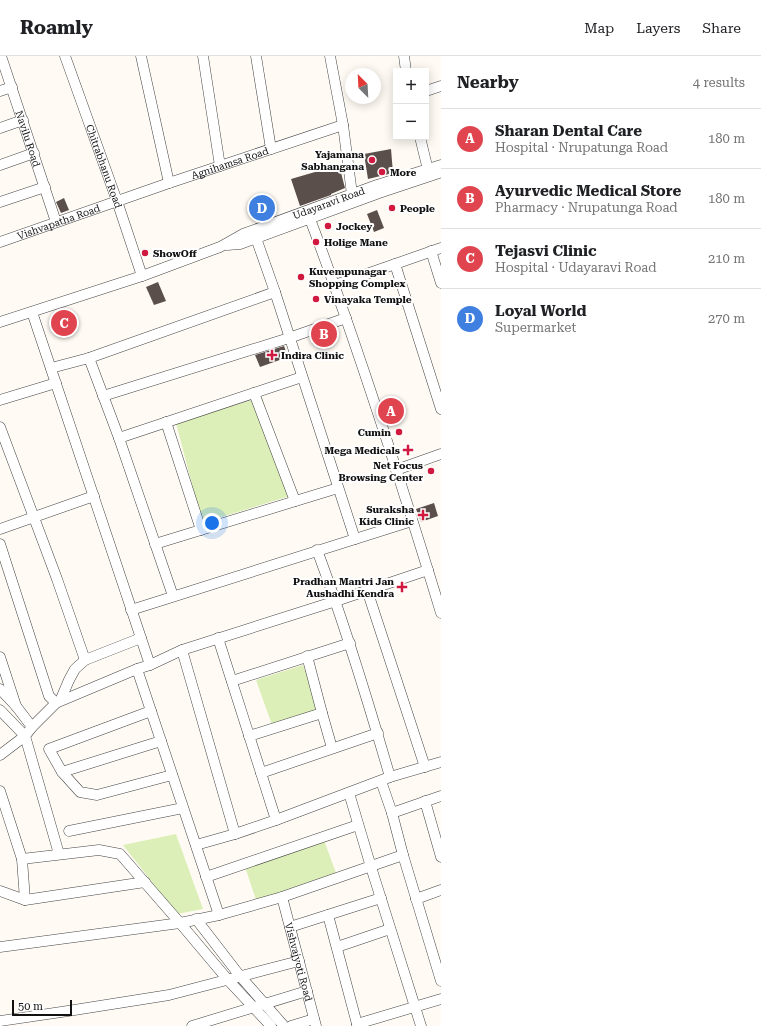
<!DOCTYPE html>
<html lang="en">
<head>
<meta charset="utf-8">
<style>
	:root { --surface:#fff; --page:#f2f2f2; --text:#202124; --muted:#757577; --line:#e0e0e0; --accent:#2563eb }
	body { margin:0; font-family:"Roboto Serif",serif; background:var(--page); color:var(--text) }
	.controls { position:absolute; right:12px; top:12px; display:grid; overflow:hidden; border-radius:0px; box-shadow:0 2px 10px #0003 }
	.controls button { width:36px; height:36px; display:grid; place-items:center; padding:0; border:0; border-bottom:1px solid var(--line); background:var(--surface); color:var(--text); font:20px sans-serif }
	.compass { position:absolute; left:345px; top:12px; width:36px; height:36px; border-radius:50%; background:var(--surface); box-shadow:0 2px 10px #0003; rotate:336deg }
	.scale { position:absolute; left:12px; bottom:10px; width:60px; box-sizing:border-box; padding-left:4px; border:2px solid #111; border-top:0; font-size:11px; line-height:14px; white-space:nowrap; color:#111; -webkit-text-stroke:3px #fff; paint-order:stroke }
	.you { position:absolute; left:212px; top:467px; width:14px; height:14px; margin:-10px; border:3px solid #fff; border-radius:50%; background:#1a73e8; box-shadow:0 0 0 6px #1a73e833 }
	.badge { display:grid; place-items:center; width:26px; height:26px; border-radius:50%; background:var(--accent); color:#fff; font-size:13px; font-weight:700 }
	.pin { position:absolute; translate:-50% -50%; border:2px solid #fff; box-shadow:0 1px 4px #0006 }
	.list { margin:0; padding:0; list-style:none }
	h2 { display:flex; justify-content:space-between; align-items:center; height:52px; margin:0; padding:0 16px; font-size:17px }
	h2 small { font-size:13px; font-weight:400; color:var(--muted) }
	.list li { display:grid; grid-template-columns:26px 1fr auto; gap:12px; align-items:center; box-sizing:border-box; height:60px; padding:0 16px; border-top:1px solid var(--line) }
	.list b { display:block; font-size:15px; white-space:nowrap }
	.list p { margin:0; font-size:13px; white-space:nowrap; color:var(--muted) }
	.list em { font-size:13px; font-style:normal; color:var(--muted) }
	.map { position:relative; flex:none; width:441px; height:970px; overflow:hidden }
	header { display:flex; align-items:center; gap:24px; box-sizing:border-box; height:56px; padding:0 20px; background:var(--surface); border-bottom:1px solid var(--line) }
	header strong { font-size:19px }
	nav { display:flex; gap:22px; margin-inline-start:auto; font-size:14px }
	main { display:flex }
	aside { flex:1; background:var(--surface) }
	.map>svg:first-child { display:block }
	.green { fill:#ddefb8 }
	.building { fill:#5b4f4c }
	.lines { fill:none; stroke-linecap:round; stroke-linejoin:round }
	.minor-casing { stroke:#444; stroke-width:11 }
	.minor { stroke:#fff; stroke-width:10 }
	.poi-dot { fill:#d1183e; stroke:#fff; stroke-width:1.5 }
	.labels { text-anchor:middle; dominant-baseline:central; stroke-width:4; stroke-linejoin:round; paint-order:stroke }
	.street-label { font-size:10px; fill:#111; stroke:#fff }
	.poi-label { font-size:10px; font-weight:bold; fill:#111; stroke:#fff; text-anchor:start }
</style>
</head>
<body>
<header>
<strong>Roamly</strong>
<nav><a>Map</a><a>Layers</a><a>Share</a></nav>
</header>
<main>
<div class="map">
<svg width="441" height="970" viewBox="0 0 441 970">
	<rect width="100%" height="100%" fill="#fffbf4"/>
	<g class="green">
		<polygon points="262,341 293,439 202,467 176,367"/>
		<polygon points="303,609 319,653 272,669 256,624"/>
		<polygon points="176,778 203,853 177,858 123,789"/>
		<polygon points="324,784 336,817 256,844 245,811"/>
	</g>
	<g class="building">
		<polygon points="391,93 393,117 368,123 364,98"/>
		<polygon points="339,109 345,132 331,138 331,139 300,150 291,123"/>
		<polygon points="64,142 69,154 61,157 56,146"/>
		<polygon points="377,154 384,172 374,176 367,158"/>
		<polygon points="158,226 166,245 154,249 146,231"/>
		<polygon points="70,261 75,277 64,281 58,265"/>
		<polygon points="284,290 288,301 260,311 255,299"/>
		<polygon points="434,447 438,460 421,466 416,453"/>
	</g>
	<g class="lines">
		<defs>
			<g id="minor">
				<path id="s1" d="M1,0L56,166"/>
				<path id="s2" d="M65,0L117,145L142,220"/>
				<polyline points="141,0 169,127"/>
				<polyline points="203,0 220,110"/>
				<polyline points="256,0 271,93"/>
				<polyline points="330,0 343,69 352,138 353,144"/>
				<polyline points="404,0 406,15"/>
				<polyline points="0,35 12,31"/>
				<polyline points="426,35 441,30"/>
				<polyline points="0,72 23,64"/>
				<polyline points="420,81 428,114"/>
				<polyline points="0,109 34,97"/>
				<polyline points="0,146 45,131"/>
				<path d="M307,155C357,287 400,422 441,557"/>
				<polyline points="256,182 275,236 355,483"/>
				<path id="s3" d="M0,186L169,127L343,69"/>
				<polyline points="227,189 240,188 379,137 439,117"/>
				<polyline points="431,195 441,227"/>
				<polyline points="395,208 441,353"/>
				<polyline points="335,229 441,192"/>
				<polyline points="32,256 150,609 137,613 219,859"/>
				<path id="s4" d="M0,266L142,220L220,191L243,178L377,129L441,109"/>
				<polyline points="89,302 119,382 173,540"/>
				<polyline points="51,312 89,302 275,236"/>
				<polyline points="254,337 295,445"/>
				<polyline points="103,340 289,282 346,262"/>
				<polyline points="0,344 56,327"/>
				<polyline points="166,366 201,474"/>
				<polyline points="0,371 57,523 85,604"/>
				<polyline points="119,382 302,321"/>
				<polyline points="396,414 441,398"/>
				<polyline points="0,473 94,440"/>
				<polyline points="0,488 49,640 56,647"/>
				<polyline points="155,488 338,432"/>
				<path d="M317,494C345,569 368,645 390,721"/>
				<polyline points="367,534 425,711"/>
				<polyline points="131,554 412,465"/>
				<polyline points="218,582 276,764"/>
				<polyline points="182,594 235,778"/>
				<polyline points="307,600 322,657 332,692"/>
				<polyline points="0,601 16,650"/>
				<polyline points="150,609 182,594 336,545 428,514"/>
				<polyline points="232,625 350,587"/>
				<polyline points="0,633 16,650 32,671"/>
				<polyline points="60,645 69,624 75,613 85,604 141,582"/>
				<polyline points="0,654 25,680 59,798"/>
				<polyline points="151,655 49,693 62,716 80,736 97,739 172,719"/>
				<polyline points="249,680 322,657"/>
				<polyline points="0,699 25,680 32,671 56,647 137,613"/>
				<polyline points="62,716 161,685"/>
				<polyline points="261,717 378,677"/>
				<polyline points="381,725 392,757 403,799 441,925"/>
				<polyline points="0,735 22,803 25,844"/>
				<polyline points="349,737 371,811 421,970"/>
				<polyline points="425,745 441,801"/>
				<polyline points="392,757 441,740"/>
				<polyline points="69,775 183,752"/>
				<polyline points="196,789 235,778 276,764 390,721 441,706"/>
				<polyline points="22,803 99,794 120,798 180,867 228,924 271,970"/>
				<polyline points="206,821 358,769"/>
				<polyline points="0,835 25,844 145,826"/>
				<path id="s5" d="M282,841L316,970"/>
				<polyline points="416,843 441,834"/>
				<polyline points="328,859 357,968"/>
				<polyline points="196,863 240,920 284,970"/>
				<polyline points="290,871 381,842"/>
				<polyline points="0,891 180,867 219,859 282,841 403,799"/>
				<polyline points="337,891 390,873"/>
				<polyline points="0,965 68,955 169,939 299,905"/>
				<polyline points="192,970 307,935"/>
				<polyline points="291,970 314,963"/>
				<polyline points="358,970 357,968 441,943"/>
			</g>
		</defs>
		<use href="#minor" class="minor-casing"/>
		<use href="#minor" class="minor"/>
	</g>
	<g class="poi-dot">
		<circle cx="372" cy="104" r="4"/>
		<circle cx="382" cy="116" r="4"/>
		<circle cx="392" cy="152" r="4"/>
		<circle cx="328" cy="170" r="4"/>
		<circle cx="316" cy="186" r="4"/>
		<circle cx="145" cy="197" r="4"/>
		<circle cx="301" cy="221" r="4"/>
		<circle cx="316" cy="243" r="4"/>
		<path d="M270 293h4v4h4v4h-4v4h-4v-4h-4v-4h4z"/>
		<circle cx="399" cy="376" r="4"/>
		<path d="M406 388h4v4h4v4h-4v4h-4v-4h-4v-4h4z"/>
		<circle cx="431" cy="415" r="4"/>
		<path d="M421 453h4v4h4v4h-4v4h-4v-4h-4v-4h4z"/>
		<path d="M400 525h4v4h4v4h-4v4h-4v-4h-4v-4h4z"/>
	</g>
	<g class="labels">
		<g class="street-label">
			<text stroke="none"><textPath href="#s1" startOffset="87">Navilu Road</textPath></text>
			<text stroke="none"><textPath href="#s3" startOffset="243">Agnihamsa Road</textPath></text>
			<text stroke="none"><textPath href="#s2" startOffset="117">Chitrabhanu Road</textPath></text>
			<text stroke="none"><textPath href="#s4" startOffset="350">Udayaravi Road</textPath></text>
			<text stroke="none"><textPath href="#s3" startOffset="62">Vishvapatha Road</textPath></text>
			<text stroke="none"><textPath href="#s5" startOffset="67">Vishvajyoti Road</textPath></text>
		</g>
		<g class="poi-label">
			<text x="364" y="98" text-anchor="end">Yajamana<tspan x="364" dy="12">Sabhangana</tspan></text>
			<text x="390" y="116">More</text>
			<text x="400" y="152">People</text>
			<text x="336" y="170">Jockey</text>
			<text x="324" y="186">Holige Mane</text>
			<text x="153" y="197">ShowOff</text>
			<text x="309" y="215">Kuvempunagar<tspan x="309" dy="12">Shopping Complex</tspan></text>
			<text x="324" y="243">Vinayaka Temple</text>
			<text x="281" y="299">Indira Clinic</text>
			<text x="391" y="376" text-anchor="end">Cumin</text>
			<text x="400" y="394" text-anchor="end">Mega Medicals</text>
			<text x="423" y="409" text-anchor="end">Net Focus<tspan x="423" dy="12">Browsing Center</tspan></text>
			<text x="414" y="453" text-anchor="end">Suraksha<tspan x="414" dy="12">Kids Clinic</tspan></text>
			<text x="394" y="525" text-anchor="end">Pradhan Mantri Jan<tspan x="394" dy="12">Aushadhi Kendra</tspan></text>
		</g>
	</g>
</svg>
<div class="controls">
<button>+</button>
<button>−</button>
</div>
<svg class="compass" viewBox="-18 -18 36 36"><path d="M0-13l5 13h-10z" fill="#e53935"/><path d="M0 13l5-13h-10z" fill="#757577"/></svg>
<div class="scale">50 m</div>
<div class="you"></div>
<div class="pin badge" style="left:391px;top:355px;background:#e0444e">A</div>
<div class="pin badge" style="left:324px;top:278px;background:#e0444e">B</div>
<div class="pin badge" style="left:64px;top:267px;background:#e0444e">C</div>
<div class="pin badge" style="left:262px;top:152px;background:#3f7fe0">D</div>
</div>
<aside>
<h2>Nearby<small>4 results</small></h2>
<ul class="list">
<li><span class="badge" style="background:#e0444e">A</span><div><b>Sharan Dental Care</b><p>Hospital · Nrupatunga Road</p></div><em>180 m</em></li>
<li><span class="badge" style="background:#e0444e">B</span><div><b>Ayurvedic Medical Store</b><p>Pharmacy · Nrupatunga Road</p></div><em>180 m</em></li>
<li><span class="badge" style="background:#e0444e">C</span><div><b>Tejasvi Clinic</b><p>Hospital · Udayaravi Road</p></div><em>210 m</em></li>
<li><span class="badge" style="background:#3f7fe0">D</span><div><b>Loyal World</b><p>Supermarket</p></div><em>270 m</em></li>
</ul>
</aside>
</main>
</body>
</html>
